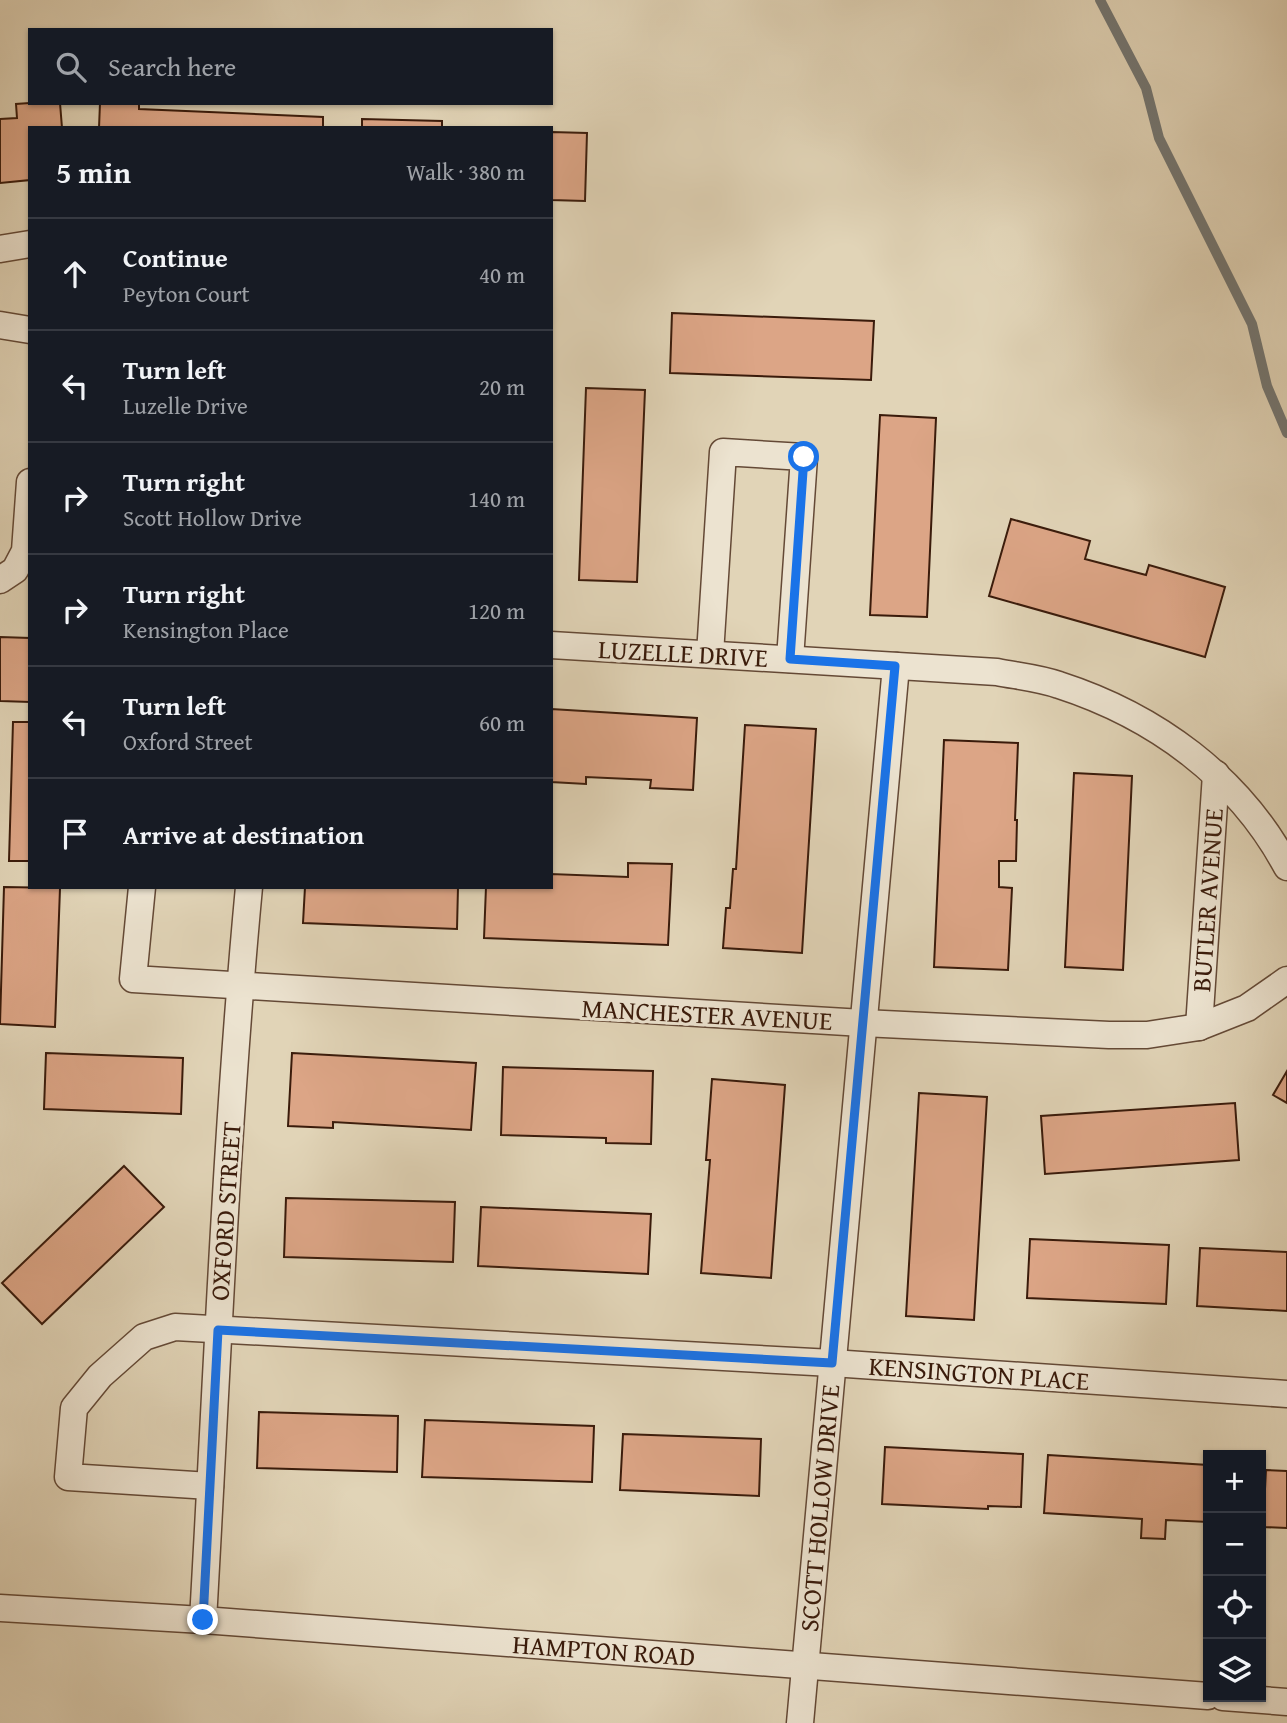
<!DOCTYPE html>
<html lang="en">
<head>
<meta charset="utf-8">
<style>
	:root { --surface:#171b24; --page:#242831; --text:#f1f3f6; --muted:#9ea1a6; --line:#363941 }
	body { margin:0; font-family:"Gentium Book Plus",serif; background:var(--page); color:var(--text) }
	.controls { position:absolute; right:21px; bottom:21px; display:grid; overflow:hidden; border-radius:0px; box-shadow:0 2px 5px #0004 }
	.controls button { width:63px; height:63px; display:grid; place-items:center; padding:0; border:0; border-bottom:2px solid var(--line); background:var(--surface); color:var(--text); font:35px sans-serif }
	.stop { position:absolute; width:21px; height:21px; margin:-16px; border:5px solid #1a73e8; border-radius:50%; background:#fff }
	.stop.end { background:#1a73e8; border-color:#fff; box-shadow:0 2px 7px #0008 }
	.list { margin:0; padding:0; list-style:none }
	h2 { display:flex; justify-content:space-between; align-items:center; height:91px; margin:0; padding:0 28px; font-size:30px }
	h2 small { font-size:23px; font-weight:400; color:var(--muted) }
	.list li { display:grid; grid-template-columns:46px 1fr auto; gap:21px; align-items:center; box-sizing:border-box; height:112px; padding:0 28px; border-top:2px solid var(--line) }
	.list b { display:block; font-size:26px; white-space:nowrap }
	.list p { margin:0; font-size:23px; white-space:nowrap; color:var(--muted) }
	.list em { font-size:23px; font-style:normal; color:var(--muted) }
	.icon { flex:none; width:38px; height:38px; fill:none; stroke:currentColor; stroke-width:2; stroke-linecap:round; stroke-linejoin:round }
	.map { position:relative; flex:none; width:1287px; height:1723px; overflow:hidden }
	.search { position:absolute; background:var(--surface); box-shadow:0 2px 5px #0004; left:28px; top:28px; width:525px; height:77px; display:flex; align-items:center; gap:18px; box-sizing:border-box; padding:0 24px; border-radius:0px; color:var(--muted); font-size:26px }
	.panel { position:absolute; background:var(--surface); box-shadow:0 2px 5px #0004; left:28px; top:126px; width:525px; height:763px; border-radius:0px }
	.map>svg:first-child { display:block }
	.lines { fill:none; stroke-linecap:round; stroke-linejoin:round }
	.stream { stroke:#747773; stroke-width:10 }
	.building { fill:#dca586; stroke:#3a1b0b; stroke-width:2 }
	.minor-casing { stroke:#644936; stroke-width:29 }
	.minor { stroke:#ece3d0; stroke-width:26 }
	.route { stroke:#1a73e8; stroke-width:9 }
	.labels { text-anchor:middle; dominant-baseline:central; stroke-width:6; stroke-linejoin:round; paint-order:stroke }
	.street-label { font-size:26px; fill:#3a1b0b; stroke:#ece3d0 }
</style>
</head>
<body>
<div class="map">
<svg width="1287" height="1723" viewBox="0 0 1287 1723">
	<rect width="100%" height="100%" fill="#e1d4b7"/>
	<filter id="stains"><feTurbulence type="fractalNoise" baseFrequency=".00286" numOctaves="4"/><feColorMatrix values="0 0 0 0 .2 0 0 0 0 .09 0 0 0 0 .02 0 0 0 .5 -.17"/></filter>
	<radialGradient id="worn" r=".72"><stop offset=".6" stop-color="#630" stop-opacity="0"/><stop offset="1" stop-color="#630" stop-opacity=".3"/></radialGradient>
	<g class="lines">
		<polyline class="stream" points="1100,0 1146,88 1159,138 1252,324 1267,386 1287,433"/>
	</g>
	<g class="building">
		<polygon points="30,103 60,103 62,128 30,128 30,180 0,183 0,119 17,118 16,104"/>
		<polygon points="100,103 139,103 139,109 323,117 323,128 99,128"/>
		<polygon points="362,119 442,121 442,128 362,128"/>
		<polygon points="551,132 587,133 585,201 551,200"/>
		<polygon points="672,313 874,321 871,380 670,373"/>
		<polygon points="586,388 645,390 637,582 579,580"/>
		<polygon points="880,415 936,418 927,617 870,615"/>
		<polygon points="1011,519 1090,541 1085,559 1146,575 1149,565 1225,587 1205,657 989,596"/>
		<polygon points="0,637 30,638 30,702 0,701"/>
		<polygon points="551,709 697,718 693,790 650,788 651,780 586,777 586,784 551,782"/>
		<polygon points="13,722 30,722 30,861 9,861"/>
		<polygon points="745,725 816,729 802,953 723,948 726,908 730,908 733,869 736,869"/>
		<polygon points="944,740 1018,743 1015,820 1017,820 1016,861 999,861 999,887 1012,888 1008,970 934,967"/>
		<polygon points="1074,773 1132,776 1123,970 1065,967"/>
		<polygon points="628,863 672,864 668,945 484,938 486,887 551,887 551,874 628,877"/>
		<polygon points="4,887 60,888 55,1027 0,1024"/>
		<polygon points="305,887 458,887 457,929 303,923"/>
		<polygon points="46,1053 183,1058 181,1114 44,1109"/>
		<polygon points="292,1053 476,1063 471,1130 333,1122 333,1128 288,1126"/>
		<polygon points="503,1067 653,1071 651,1144 606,1143 606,1138 501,1135"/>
		<polygon points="1287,1071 1287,1103 1273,1095"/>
		<polygon points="712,1079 785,1085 771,1278 701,1273 710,1160 706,1160"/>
		<polygon points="919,1093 987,1097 974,1320 906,1316"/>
		<polygon points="1235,1103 1239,1160 1045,1174 1041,1116"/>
		<polygon points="124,1166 164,1207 42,1324 2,1283"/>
		<polygon points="286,1198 455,1202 453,1262 284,1257"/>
		<polygon points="481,1207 651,1214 648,1274 478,1266"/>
		<polygon points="1030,1239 1169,1245 1166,1304 1027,1298"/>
		<polygon points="1200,1248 1287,1252 1287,1311 1197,1306"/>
		<polygon points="259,1412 398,1416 397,1472 257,1468"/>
		<polygon points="425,1420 594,1426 592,1482 422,1477"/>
		<polygon points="623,1434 761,1439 759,1496 620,1490"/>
		<polygon points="885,1447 1023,1454 1021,1507 988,1506 988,1509 882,1504"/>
		<polygon points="1048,1455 1208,1465 1208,1522 1166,1520 1165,1539 1141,1538 1142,1519 1044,1513"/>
		<polygon points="1266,1470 1287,1471 1287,1528 1263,1527"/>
	</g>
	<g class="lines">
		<defs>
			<g id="minor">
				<polyline points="0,249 30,244"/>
				<polyline points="0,325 30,330"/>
				<polyline points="0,580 15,570 25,551 30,482"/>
				<path d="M551,645L997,672C1017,676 1039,678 1059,685C1155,716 1239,777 1287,867"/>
				<polyline points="710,654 723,452 804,457 790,659"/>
				<polyline points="142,887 133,979 863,1023 1109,1035 1147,1035 1199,1027 1247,1008 1287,980"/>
				<polyline points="1199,1027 1216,774"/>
				<polyline points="210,1486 68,1477 74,1408 100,1376 144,1337 175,1327 832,1363 1287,1394"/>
				<polyline points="0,1608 203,1620 1208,1696"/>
				<path d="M203,1620C217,1376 226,1131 249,887"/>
				<polyline points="1223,1697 1287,1702"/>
				<polyline points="800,1723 896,666"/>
			</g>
		</defs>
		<use href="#minor" class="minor-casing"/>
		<use href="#minor" class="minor"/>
	</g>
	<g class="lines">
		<polyline class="route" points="203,1620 218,1330 832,1363 895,666 790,659 804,457"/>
	</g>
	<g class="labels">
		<g class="street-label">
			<text transform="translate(683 653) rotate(3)">LUZELLE DRIVE</text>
			<text transform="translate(1207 900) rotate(-86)">BUTLER AVENUE</text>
			<text transform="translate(707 1014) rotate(3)">MANCHESTER AVENUE</text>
			<text transform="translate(225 1211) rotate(-86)">OXFORD STREET</text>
			<text transform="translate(979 1373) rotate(4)">KENSINGTON PLACE</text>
			<text transform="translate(819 1508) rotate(-85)">SCOTT HOLLOW DRIVE</text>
			<text transform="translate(604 1650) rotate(4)">HAMPTON ROAD</text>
		</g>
	</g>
	<rect width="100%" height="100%" filter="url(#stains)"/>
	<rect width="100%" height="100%" fill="url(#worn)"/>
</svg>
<div class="controls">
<button>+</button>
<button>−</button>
<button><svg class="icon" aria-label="locate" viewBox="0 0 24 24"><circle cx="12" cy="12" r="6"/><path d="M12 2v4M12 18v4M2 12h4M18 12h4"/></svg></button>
<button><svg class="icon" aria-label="layers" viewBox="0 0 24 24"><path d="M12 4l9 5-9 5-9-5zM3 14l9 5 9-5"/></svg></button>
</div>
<div class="stop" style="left:804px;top:457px"></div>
<div class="stop end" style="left:203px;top:1620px"></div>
<div class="search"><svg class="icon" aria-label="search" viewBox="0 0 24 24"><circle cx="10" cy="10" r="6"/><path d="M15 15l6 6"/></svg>Search here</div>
<section class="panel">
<h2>5 min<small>Walk · 380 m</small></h2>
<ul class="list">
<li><svg class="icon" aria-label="ahead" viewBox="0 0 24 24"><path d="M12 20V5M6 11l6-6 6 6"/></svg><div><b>Continue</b><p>Peyton Court</p></div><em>40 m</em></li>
<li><svg class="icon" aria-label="left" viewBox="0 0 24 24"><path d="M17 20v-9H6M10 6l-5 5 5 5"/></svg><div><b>Turn left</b><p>Luzelle Drive</p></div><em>20 m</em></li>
<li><svg class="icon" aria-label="right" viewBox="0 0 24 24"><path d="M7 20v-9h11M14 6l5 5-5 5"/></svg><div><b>Turn right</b><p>Scott Hollow Drive</p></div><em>140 m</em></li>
<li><svg class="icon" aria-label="right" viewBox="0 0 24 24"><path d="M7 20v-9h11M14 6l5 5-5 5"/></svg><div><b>Turn right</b><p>Kensington Place</p></div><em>120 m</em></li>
<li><svg class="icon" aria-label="left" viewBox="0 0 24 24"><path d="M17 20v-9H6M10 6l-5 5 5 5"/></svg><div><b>Turn left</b><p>Oxford Street</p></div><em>60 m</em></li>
<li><svg class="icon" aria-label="arrive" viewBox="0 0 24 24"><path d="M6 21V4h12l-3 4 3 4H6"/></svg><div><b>Arrive at destination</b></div></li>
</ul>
</section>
</div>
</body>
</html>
